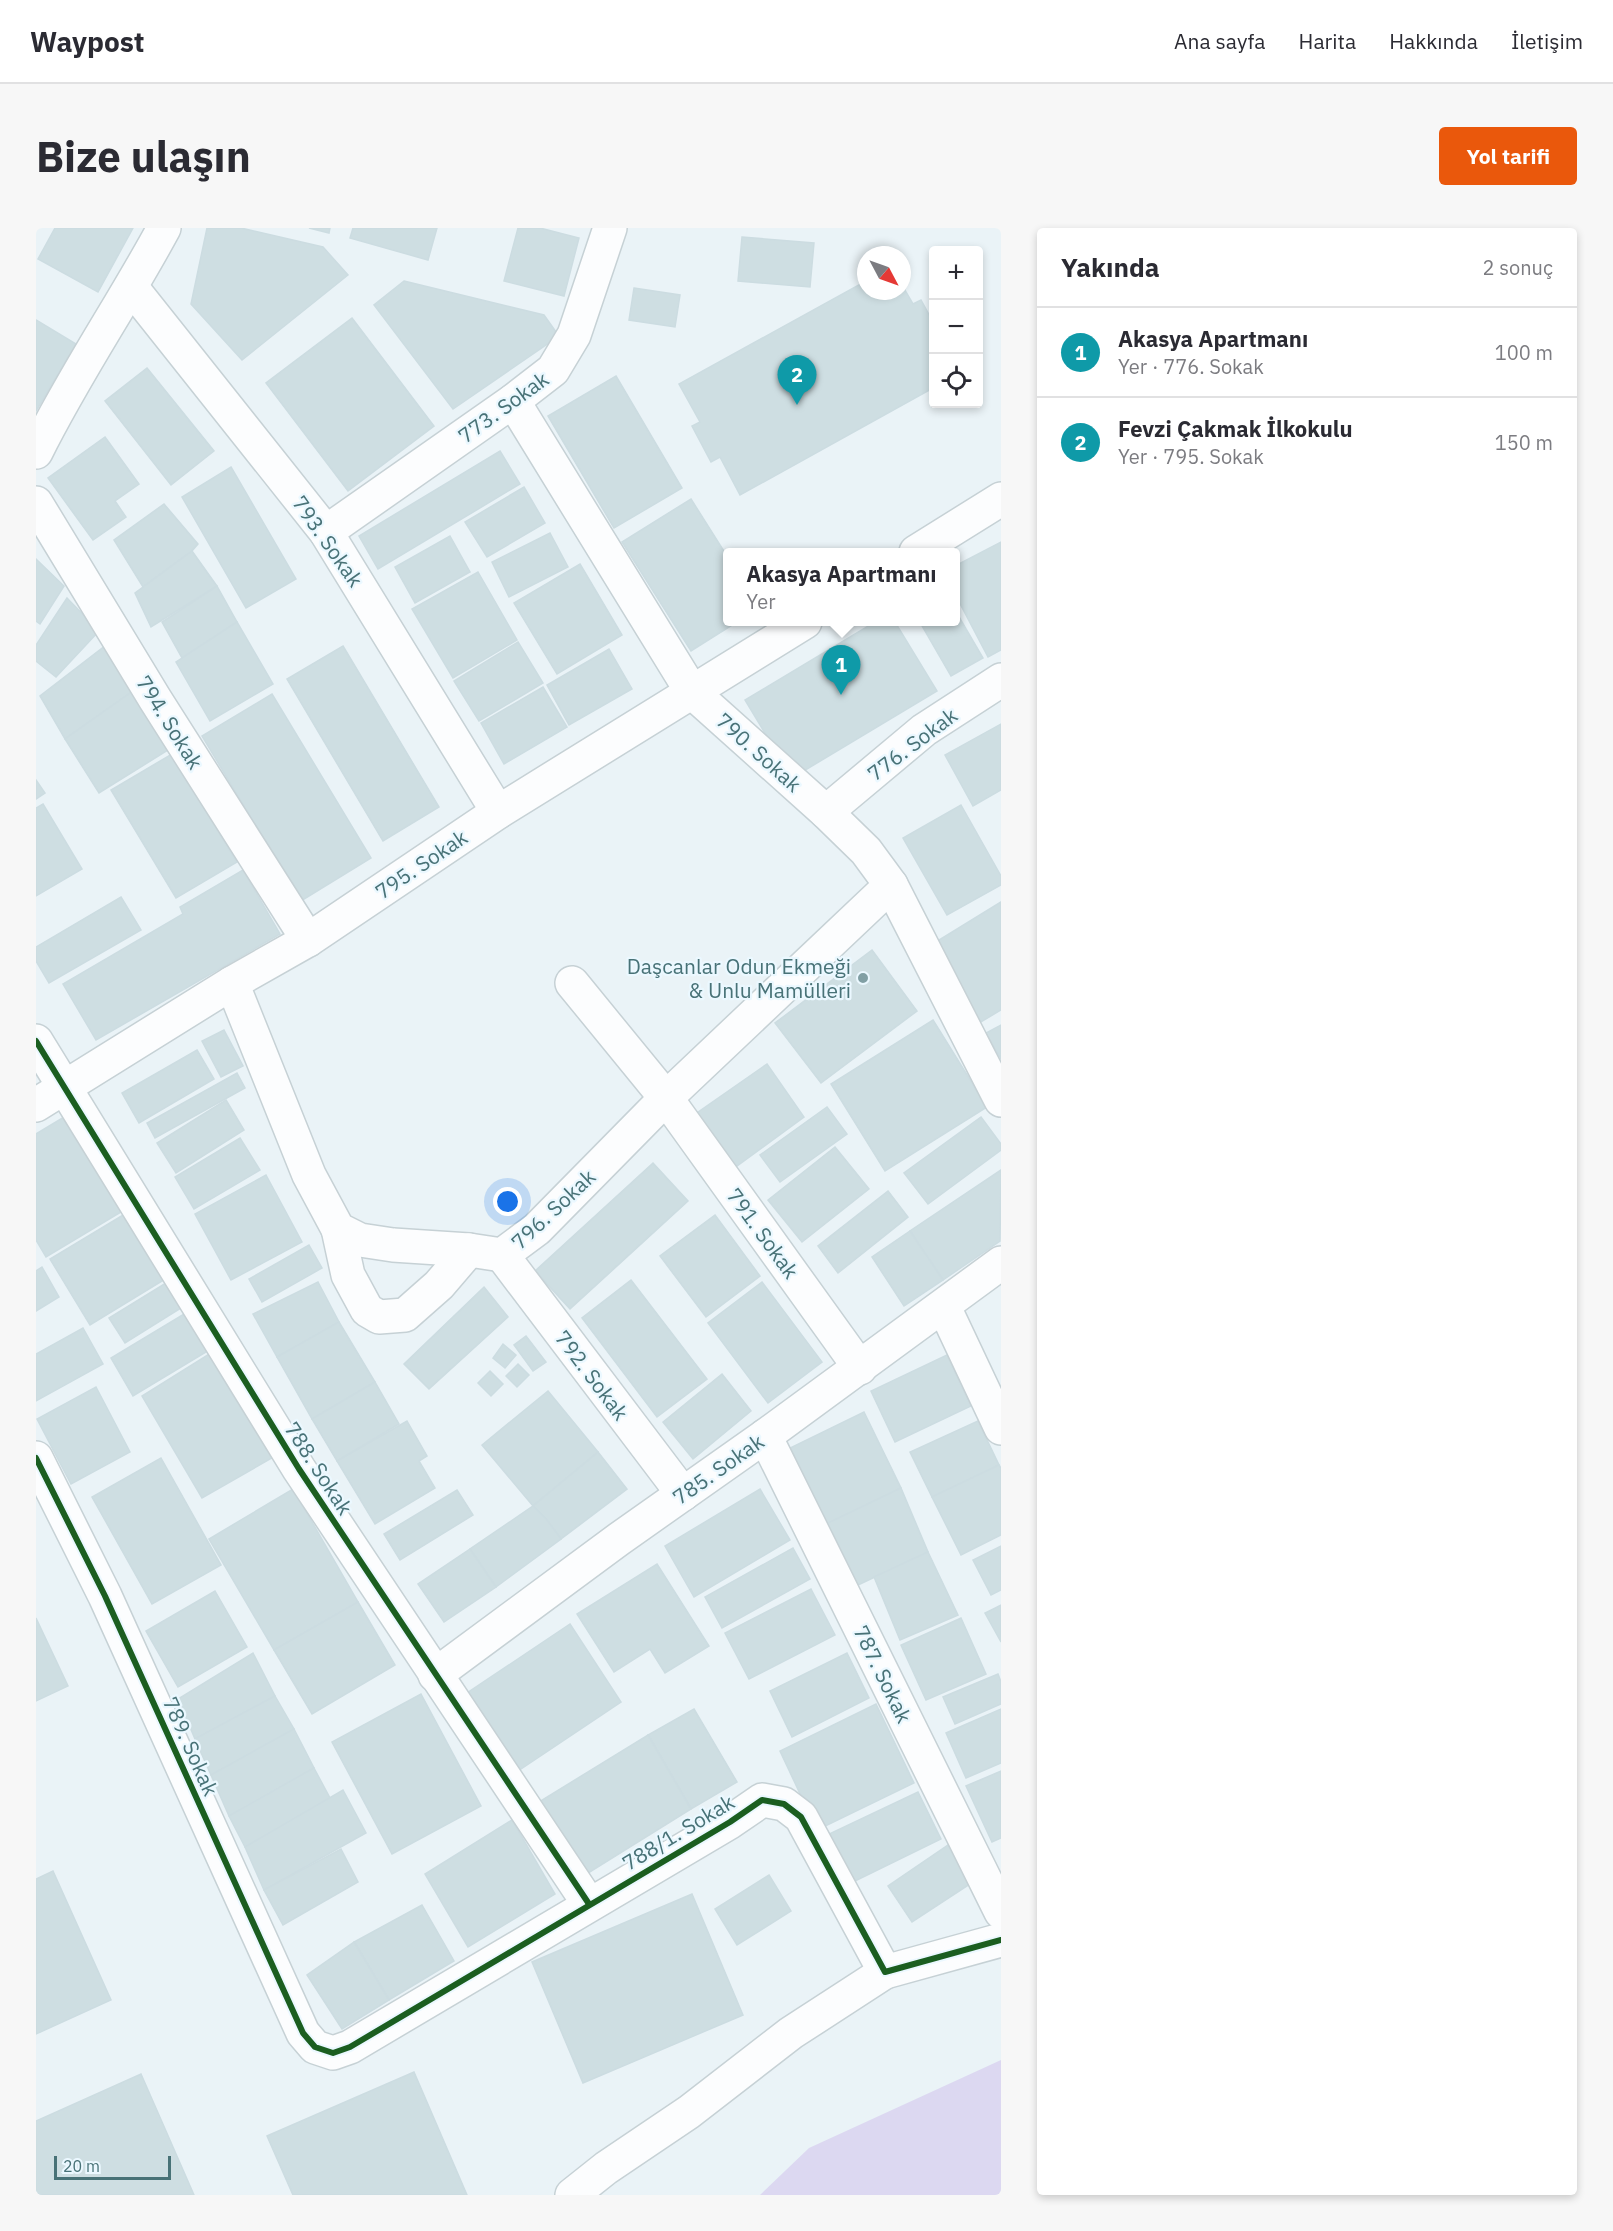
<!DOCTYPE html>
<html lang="tr">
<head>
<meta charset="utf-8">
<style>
	:root { --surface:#fff; --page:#f7f7f7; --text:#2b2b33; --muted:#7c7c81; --line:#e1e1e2; --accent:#ea580c }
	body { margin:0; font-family:"IBM Plex Sans",sans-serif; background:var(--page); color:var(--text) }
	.controls { position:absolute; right:18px; top:18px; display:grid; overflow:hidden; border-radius:6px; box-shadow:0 3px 9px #0003 }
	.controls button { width:54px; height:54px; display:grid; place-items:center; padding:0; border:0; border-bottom:2px solid var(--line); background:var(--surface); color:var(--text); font:30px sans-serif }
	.compass { position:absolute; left:821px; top:18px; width:54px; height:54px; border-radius:50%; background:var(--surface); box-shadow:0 3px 9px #0003; rotate:131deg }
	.scale { position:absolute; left:18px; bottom:15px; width:117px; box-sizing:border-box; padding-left:6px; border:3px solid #487277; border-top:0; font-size:16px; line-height:21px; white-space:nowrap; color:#487277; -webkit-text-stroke:4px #ebf8ff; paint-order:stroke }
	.you { position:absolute; left:472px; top:974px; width:21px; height:21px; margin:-15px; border:4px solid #fff; border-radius:50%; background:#1a73e8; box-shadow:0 0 0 9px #1a73e833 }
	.badge { display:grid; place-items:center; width:39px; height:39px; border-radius:50%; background:var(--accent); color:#fff; font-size:20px; font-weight:700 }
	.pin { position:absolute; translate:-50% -50px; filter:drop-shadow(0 2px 3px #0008) }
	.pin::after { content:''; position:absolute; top:32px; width:21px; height:18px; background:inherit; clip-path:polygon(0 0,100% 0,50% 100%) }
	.popup { position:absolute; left:687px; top:320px; width:237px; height:78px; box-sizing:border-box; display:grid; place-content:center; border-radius:6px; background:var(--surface); filter:drop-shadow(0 2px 4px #0005); font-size:20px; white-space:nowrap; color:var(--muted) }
	.popup b { font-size:22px; color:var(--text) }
	.popup::after { content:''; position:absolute; left:50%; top:100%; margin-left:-12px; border:12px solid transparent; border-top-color:var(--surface) }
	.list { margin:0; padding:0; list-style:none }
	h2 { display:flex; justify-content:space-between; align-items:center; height:78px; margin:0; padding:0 24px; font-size:26px }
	h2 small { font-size:20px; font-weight:400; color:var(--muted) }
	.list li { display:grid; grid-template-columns:39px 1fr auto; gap:18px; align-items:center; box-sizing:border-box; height:90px; padding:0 24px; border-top:2px solid var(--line) }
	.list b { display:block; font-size:22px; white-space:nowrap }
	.list p { margin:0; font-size:20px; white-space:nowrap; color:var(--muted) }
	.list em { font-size:20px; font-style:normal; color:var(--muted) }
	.icon { flex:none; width:33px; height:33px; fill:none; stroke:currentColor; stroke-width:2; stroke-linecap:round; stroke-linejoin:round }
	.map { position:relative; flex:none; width:965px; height:1967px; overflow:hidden; border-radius:6px }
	header { display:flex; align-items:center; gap:36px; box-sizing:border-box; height:84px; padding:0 30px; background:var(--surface); border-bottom:2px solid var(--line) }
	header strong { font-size:28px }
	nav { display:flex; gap:33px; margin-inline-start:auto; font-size:21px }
	.intro { display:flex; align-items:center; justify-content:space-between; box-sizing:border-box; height:144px; padding:0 36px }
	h1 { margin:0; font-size:42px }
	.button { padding:15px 27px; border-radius:6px; background:var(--accent); color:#fff; font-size:21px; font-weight:700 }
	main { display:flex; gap:36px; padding:0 36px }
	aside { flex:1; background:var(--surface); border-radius:6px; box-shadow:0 3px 9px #0003 }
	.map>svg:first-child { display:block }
	.green { fill:#dcd8f1 }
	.building { fill:#cedee2; stroke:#ccdce1; stroke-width:1.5 }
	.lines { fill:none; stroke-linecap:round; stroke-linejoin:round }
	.minor-casing { stroke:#c6d1d5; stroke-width:36 }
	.minor { stroke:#fcfdfe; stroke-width:33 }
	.cycleway-casing { stroke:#ebf8ff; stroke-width:10 }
	.cycleway { stroke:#1b5e20; stroke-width:6 }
	.poi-dot { fill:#819fa4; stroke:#ebf8ff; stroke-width:2 }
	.labels { text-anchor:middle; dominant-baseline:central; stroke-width:4.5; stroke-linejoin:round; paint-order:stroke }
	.street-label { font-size:21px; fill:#487277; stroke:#ebf8ff }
	.poi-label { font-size:21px; fill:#487277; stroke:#ebf8ff; text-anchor:end }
</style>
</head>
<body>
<header>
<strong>Waypost</strong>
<nav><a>Ana sayfa</a><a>Harita</a><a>Hakkında</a><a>İletişim</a></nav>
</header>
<div class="intro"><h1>Bize ulaşın</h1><a class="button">Yol tarifi</a></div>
<main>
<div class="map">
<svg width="965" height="1967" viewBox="0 0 965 1967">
	<rect width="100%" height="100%" fill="#eaf3f7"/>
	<polygon class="green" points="965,1832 965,1967 724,1967 773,1920"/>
	<g class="building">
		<polygon points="19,0 97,0 62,64 2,31"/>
		<polygon points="171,0 205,0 287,19 312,47 206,132 155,76"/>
		<polygon points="273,0 294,0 293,5"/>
		<polygon points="317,0 401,0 392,32 314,10"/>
		<polygon points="482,0 504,0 543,10 528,68 468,53"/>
		<polygon points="706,9 778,15 774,59 702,53"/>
		<polygon points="368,53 508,87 523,108 417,181 338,77"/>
		<polygon points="830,53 830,63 866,63 866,57 877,76 885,72 897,94 897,160 704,267 684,229 675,234 656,198 664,194 643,156"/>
		<polygon points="598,60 644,67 639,99 593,92"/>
		<polygon points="316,90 398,198 312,263 230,155"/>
		<polygon points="0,92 40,116 0,183"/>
		<polygon points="111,140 178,223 135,257 69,173"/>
		<polygon points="580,148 646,260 578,300 512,188"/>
		<polygon points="69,209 103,256 79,273 90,289 57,312 12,250"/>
		<polygon points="464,223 484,256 342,341 323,308"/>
		<polygon points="195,239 260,351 210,380 146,269"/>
		<polygon points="488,259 509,295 451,329 429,294"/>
		<polygon points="655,271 691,328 691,394 701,394 655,423 586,314"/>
		<polygon points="128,276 162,316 156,323 107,359 78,312"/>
		<polygon points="514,305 532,339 473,369 456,334"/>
		<polygon points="414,308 434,344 379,375 359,339"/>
		<polygon points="965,314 965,422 952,429 919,366 919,338"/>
		<polygon points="156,323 181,358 115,399 99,365"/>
		<polygon points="0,331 28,358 4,396 0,393"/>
		<polygon points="544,336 586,407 521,446 478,375"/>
		<polygon points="442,344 481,412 417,450 376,381"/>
		<polygon points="181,358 201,394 146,430 126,394"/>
		<polygon points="31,370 63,403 20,449 0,433 0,417"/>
		<polygon points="919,382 947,430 915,448 885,396 889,394 919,394"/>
		<polygon points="201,394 237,456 174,493 140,434"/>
		<polygon points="839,394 859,394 901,463 756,550 709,472"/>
		<polygon points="482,414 507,455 443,493 418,453"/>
		<polygon points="70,417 97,463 29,511 4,468"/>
		<polygon points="307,418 403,579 347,613 251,451"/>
		<polygon points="573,421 596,461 533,497 511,457"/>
		<polygon points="507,459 531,499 468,536 445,495"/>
		<polygon points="97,463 132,522 63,565 29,511"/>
		<polygon points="236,466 335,630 265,673 166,508"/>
		<polygon points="965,496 965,562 937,578 909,527"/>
		<polygon points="136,526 201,634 140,670 75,562"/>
		<polygon points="0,552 9,565 0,571"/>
		<polygon points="7,576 46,641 0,668 0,580"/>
		<polygon points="925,577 965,648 965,657 911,687 867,610"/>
		<polygon points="207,642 244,706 60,812 27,756 147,686 144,679"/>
		<polygon points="85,669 105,702 13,755 0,733 0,719"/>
		<polygon points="965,674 965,782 938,798 890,720"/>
		<polygon points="836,722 881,783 785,855 739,795"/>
		<polygon points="897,792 951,879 849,943 795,856"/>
		<polygon points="965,797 965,831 950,805"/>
		<polygon points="188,802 207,838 185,849 166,813"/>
		<polygon points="161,822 178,851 103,895 86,865"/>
		<polygon points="731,836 768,889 697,941 658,887"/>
		<polygon points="201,845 209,860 119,910 111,895"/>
		<polygon points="190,872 208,902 140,945 121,915"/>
		<polygon points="791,879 811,906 744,954 724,927"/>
		<polygon points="33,886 90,981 10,1029 0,1012 0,906"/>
		<polygon points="945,889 965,916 965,922 892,976 868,945"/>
		<polygon points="204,910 224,942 158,981 139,949"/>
		<polygon points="799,919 833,961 766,1014 732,972"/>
		<polygon points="617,935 652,973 534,1081 499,1043"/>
		<polygon points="965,942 964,1013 907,1052 874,1003"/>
		<polygon points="230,947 266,1014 195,1052 159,986"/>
		<polygon points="852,963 872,989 802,1045 782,1018"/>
		<polygon points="92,984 131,1050 54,1097 14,1031"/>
		<polygon points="679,987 724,1048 670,1089 624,1028"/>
		<polygon points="874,1003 907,1052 868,1078 836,1029"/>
		<polygon points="273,1017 286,1040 226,1074 213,1051"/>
		<polygon points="6,1039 23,1069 0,1083 0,1043"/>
		<polygon points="138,1050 153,1075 89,1115 73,1090"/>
		<polygon points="595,1052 671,1151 621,1189 546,1090"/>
		<polygon points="282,1054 303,1094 241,1129 217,1086"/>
		<polygon points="726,1054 786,1134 732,1175 672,1095"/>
		<polygon points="448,1059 472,1089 393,1161 368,1136"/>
		<polygon points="153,1083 175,1121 97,1168 75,1130"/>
		<polygon points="303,1094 339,1154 276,1191 241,1129"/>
		<polygon points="47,1100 67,1136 0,1173 0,1126"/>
		<polygon points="490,1108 510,1134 497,1143 478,1117"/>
		<polygon points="467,1116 480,1127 469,1140 457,1130"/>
		<polygon points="178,1123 241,1227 166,1270 106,1168"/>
		<polygon points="911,1127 935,1178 859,1214 835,1163"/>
		<polygon points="482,1136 493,1147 481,1159 470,1148"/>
		<polygon points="454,1143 467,1156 455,1168 442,1155"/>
		<polygon points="686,1146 715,1183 657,1231 627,1194"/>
		<polygon points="339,1154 363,1196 301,1233 276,1191"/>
		<polygon points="60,1159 94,1224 35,1256 1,1191"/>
		<polygon points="512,1163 562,1224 497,1278 446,1217"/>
		<polygon points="828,1184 865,1260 788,1297 752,1221"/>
		<polygon points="371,1193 391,1228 383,1233 399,1260 339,1296 301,1233"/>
		<polygon points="942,1193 963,1237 896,1269 874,1224"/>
		<polygon points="562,1224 591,1261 525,1311 510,1291 497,1278"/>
		<polygon points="125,1230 185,1337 116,1376 56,1269"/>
		<polygon points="963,1237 965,1240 965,1307 925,1327 896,1269"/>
		<polygon points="865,1260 892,1324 820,1358 788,1297"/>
		<polygon points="257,1261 322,1374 238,1422 173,1311"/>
		<polygon points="724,1261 754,1312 658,1369 629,1318"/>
		<polygon points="421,1262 437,1287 364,1332 348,1306"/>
		<polygon points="497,1278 510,1291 525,1311 460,1359 434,1321"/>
		<polygon points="965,1318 965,1362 955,1367 937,1332"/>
		<polygon points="757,1320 774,1351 686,1400 669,1369"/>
		<polygon points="434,1321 460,1359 408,1394 382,1356"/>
		<polygon points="892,1324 922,1387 864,1412 838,1349"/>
		<polygon points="621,1336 673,1418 629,1445 614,1421 578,1444 541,1386"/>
		<polygon points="775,1361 799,1407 713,1451 689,1405"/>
		<polygon points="179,1363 211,1419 142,1459 110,1403"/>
		<polygon points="322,1374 359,1437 276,1486 238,1422"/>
		<polygon points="965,1377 965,1414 949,1385"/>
		<polygon points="0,1390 32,1458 0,1473"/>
		<polygon points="925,1390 950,1446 890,1472 865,1417"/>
		<polygon points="534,1396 585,1474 482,1543 431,1465"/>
		<polygon points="217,1425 239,1468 159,1511 142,1471"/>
		<polygon points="811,1425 833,1470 756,1509 734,1463"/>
		<polygon points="962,1446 965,1454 965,1476 919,1496 907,1469"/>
		<polygon points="385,1466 445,1578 356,1626 296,1514"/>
		<polygon points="239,1468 258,1501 175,1547 159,1511"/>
		<polygon points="840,1476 878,1555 781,1602 744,1523"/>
		<polygon points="658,1481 701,1554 655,1581 612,1507"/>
		<polygon points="965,1481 965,1535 930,1550 910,1505"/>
		<polygon points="258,1501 278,1540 193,1588 175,1547"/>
		<polygon points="612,1507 655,1581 549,1647 503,1574"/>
		<polygon points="278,1540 294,1570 209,1619 193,1588"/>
		<polygon points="965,1543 965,1610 956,1614 930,1558"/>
		<polygon points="307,1562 330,1605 228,1662 209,1619"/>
		<polygon points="882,1564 905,1611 815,1655 791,1607"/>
		<polygon points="476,1592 519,1666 432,1719 389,1646"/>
		<polygon points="912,1617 937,1654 876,1694 852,1658"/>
		<polygon points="305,1621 322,1654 247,1697 228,1662"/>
		<polygon points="17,1643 75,1772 0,1806 0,1651"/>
		<polygon points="733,1647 755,1683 701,1717 679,1681"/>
		<polygon points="656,1666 707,1787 547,1855 496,1734"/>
		<polygon points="386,1677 418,1733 353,1772 318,1714"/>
		<polygon points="318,1714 353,1772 306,1801 271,1747"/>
		<polygon points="378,1844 431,1967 257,1967 231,1908"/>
		<polygon points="105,1846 158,1967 0,1967 0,1893"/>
	</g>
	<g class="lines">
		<defs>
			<g id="minor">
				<polyline points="96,60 290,304 462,584"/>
				<polyline points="477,173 656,464 790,584 830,623 855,657 965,872"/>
				<path d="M0,224C38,147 87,76 128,0"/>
				<polyline points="0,275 119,471 272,712"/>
				<polyline points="290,304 477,173 517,142 538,107 574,0"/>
				<polyline points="880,324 965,271"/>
				<polyline points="790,584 888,502 965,452"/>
				<polyline points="196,755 273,947 302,1001 324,1012 357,1017 433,1022 466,1027 501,1001 630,870 855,657"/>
				<polyline points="536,755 630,870 824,1140"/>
				<polyline points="0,813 263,1241 553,1676"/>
				<polyline points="0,877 196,755 272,712 462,584 769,394"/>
				<polyline points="302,1001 312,1047 331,1082 343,1089 369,1087 403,1057 433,1022"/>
				<polyline points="466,1027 647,1266"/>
				<polyline points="908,1079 965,1200"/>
				<polyline points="729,1208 965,1684"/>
				<polyline points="0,1230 69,1368 267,1805 279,1819 297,1825 314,1819 694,1594 726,1572 748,1576 765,1589 849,1744 965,1712"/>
				<polyline points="399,1447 583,1311 729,1208 965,1035"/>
				<polyline points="536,1967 570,1940 653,1884 755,1805 849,1744"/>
			</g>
		</defs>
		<use href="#minor" class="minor-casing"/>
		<use href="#minor" class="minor"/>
		<defs>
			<g id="cycleway">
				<polyline points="0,813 263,1241 553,1676"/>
				<polyline points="0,1230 69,1368 267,1805 279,1819 297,1825 314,1819 694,1594 726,1572 748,1576 765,1589 849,1744 965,1712"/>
			</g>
		</defs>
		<use href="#cycleway" class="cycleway-casing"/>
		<use href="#cycleway" class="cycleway"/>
	</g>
	<circle class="poi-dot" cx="827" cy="750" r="6"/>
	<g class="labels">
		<g class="street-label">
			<text transform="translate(467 179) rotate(-36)">773. Sokak</text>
			<text transform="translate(292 313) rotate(55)">793. Sokak</text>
			<text transform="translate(134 494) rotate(58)">794. Sokak</text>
			<text transform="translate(876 516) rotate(-37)">776. Sokak</text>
			<text transform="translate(723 524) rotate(42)">790. Sokak</text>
			<text transform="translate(385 636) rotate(-34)">795. Sokak</text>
			<text transform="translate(517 981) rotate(-43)">796. Sokak</text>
			<text transform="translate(727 1005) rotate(54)">791. Sokak</text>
			<text transform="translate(556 1147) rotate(53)">792. Sokak</text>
			<text transform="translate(283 1240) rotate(57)">788. Sokak</text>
			<text transform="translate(682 1241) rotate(-35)">785. Sokak</text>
			<text transform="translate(847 1446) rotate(64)">787. Sokak</text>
			<text transform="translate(155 1518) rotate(66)">789. Sokak</text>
			<text transform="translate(642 1604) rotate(-31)">788/1. Sokak</text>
		</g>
		<g class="poi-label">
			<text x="815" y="738">Daşcanlar Odun Ekmeği<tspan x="815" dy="24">&amp; Unlu Mamülleri</tspan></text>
		</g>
	</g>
</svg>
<div class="controls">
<button>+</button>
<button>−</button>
<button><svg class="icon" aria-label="locate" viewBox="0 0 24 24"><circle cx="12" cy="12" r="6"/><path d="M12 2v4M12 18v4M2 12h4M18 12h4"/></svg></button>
</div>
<svg class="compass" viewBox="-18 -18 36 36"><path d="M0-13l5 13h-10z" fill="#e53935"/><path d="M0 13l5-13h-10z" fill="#7c7c81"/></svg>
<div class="scale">20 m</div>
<div class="you"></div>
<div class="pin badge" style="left:805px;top:467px;background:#0f9aa8">1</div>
<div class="popup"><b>Akasya Apartmanı</b>Yer</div>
<div class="pin badge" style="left:761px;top:177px;background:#0f9aa8">2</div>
</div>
<aside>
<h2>Yakında<small>2 sonuç</small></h2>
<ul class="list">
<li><span class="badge" style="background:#0f9aa8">1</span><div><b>Akasya Apartmanı</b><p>Yer · 776. Sokak</p></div><em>100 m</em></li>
<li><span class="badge" style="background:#0f9aa8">2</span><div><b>Fevzi Çakmak İlkokulu</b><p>Yer · 795. Sokak</p></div><em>150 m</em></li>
</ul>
</aside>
</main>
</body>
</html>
